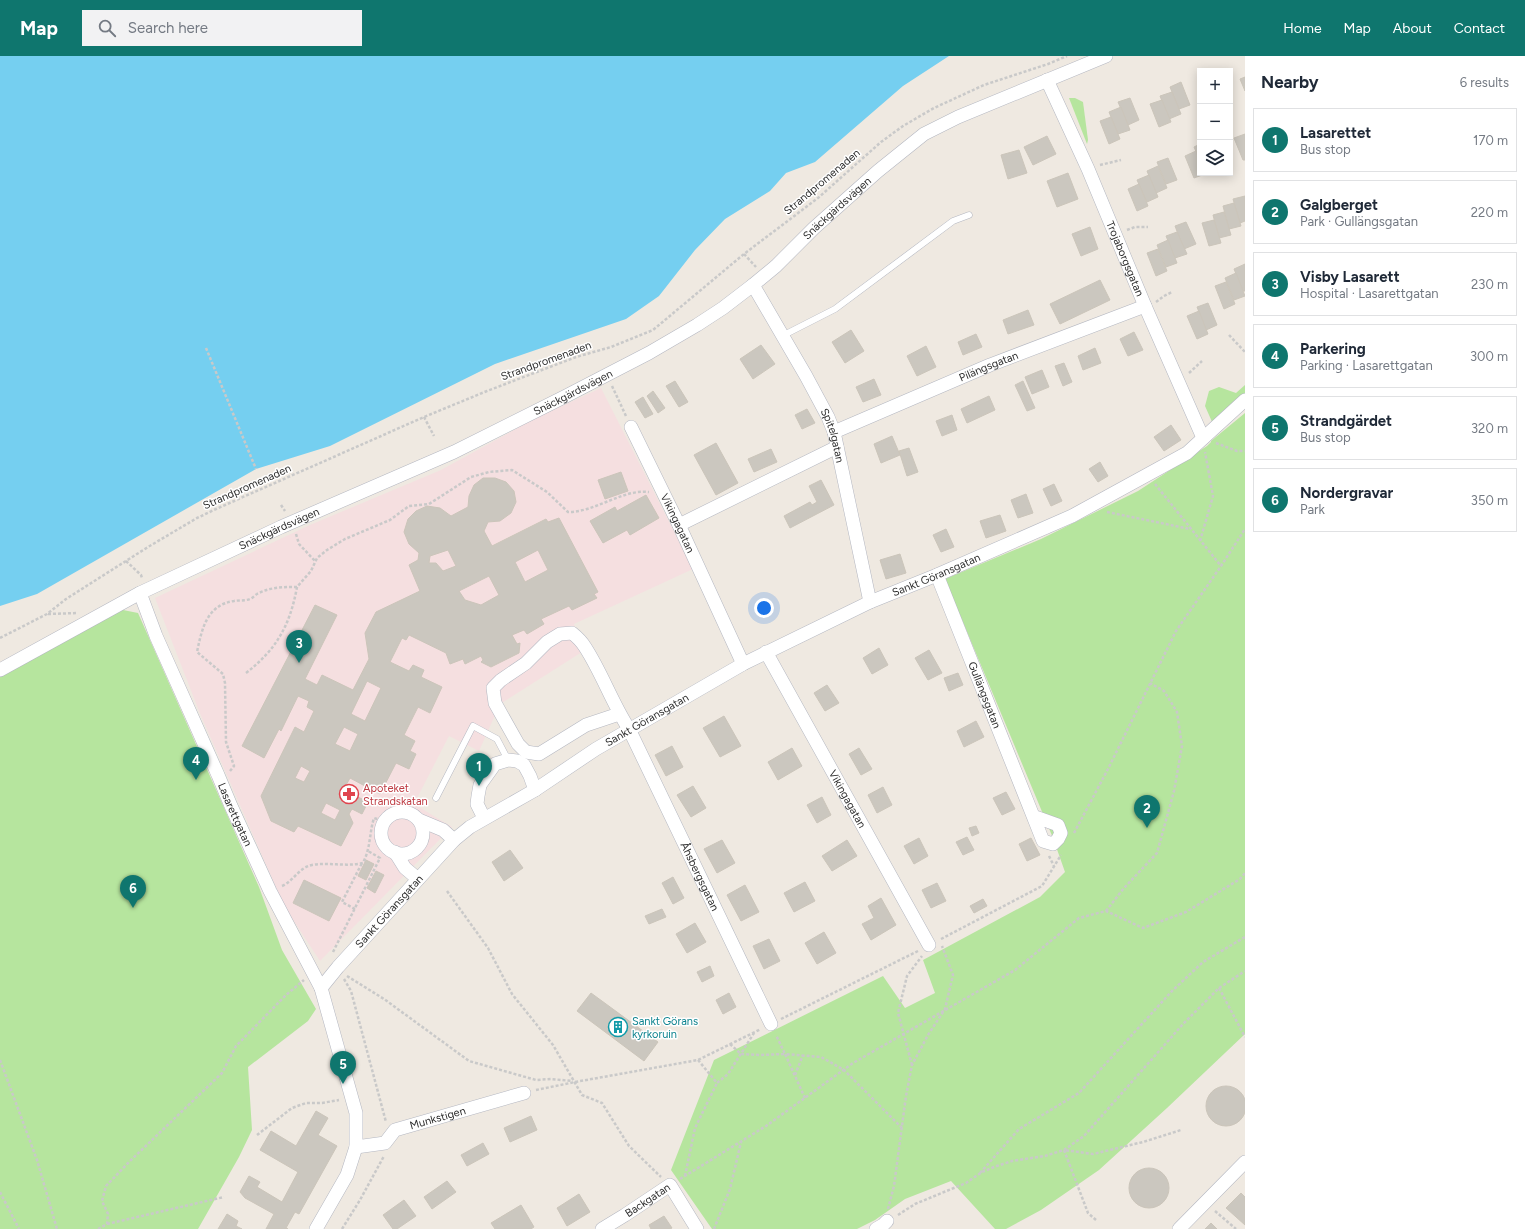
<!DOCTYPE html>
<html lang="en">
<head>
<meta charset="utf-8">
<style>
	:root { --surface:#fff; --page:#f2f2f3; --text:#1f2937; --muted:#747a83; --line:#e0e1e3; --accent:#0f766e }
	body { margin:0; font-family:Figtree,sans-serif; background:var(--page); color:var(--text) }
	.controls { position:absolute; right:12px; top:12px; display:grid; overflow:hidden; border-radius:0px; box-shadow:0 2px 10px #0003 }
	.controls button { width:36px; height:36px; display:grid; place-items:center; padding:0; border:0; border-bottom:1px solid var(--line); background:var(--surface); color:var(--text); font:20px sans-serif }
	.you { position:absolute; left:764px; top:552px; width:14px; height:14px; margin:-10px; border:3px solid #fff; border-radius:50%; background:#1a73e8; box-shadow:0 0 0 6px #1a73e833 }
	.badge { display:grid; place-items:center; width:26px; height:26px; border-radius:50%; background:var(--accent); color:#fff; font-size:13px; font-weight:700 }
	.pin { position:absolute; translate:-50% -33px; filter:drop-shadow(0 1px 2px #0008) }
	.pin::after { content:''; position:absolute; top:21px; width:14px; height:12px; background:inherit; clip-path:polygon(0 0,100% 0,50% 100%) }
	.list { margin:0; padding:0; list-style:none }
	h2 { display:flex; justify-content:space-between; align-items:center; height:52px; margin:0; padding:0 16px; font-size:17px }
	h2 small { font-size:13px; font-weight:400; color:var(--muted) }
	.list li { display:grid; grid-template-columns:26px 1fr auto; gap:12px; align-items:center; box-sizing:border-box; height:64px; margin:0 8px 8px; padding:0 8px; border:1px solid var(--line); border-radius:0px }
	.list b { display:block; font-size:15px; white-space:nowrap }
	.list p { margin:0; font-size:13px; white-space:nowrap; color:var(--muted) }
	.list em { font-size:13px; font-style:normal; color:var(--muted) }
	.icon { flex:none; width:22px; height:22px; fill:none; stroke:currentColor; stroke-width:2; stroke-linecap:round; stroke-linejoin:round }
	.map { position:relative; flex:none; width:1245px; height:1173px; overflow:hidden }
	header { display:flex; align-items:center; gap:24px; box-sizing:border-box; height:56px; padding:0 20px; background:var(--accent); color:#fff }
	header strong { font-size:19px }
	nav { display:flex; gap:22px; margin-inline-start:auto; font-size:14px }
	.search { width:280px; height:36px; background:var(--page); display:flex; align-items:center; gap:10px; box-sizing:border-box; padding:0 14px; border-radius:0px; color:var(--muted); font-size:15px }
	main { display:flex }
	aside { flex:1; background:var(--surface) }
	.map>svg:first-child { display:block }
	.medical { fill:#f5dfe0 }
	.green { fill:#b6e59e }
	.water { fill:#75cff0 }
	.building { fill:#cbc7bf; stroke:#cbc5ba; fill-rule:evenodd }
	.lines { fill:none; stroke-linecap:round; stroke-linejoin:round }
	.service-casing { stroke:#b4b7c1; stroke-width:7 }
	.minor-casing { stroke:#b4b7c1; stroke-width:14 }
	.path { stroke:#c9c9c9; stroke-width:2.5; stroke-dasharray:3 2; stroke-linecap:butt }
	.service { stroke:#fff; stroke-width:6 }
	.minor { stroke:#fff; stroke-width:13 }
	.labels { text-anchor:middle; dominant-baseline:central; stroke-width:3; stroke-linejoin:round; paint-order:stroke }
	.street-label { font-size:11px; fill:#2e2e2e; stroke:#fff }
	.health-label { font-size:11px; fill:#be3a42; stroke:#fff; text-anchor:start }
	.culture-label { font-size:11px; fill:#0d838f; stroke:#fff; text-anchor:start }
</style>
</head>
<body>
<header>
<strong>Map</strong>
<div class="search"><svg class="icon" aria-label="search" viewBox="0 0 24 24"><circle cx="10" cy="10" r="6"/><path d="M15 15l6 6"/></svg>Search here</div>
<nav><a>Home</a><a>Map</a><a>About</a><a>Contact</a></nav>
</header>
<main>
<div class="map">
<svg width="1245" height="1173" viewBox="0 0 1245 1173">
	<rect width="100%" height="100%" fill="#efe9e1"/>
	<polygon class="medical" points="601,332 693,513 574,568 582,596 500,648 479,695 449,680 414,748 452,771 320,905 284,850 199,655 155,542 310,469 441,414 534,363"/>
	<g class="green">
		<polygon points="1069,42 1075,42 1083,46 1088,84 1087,88"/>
		<polygon points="1245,329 1245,341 1213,368 1205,350 1209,335 1219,331 1236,337"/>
		<polygon points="1245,357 1245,978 1167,1052 1099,1114 1041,1154 1006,1173 995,1173 951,1125 905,1143 875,1164 857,1173 712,1173 671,1114 714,1004 883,920 905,952 935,937 923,904 1040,841 1065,816 1053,782 945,523 1041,483 1138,435 1207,390 1211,386 1211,385"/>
		<polygon points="118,553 138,557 259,831 282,894 316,953 308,965 248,1011 252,1074 239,1101 198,1173 0,1173 0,618"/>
	</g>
	<polygon class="water" points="0,0 949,0 903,30 815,106 786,117 770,135 725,163 695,194 659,240 626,263 495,308 330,390 256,413 37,538 0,550"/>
	<g class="building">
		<polygon points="1245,21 1245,35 1240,23"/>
		<polygon points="1181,26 1190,49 1179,53 1170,31"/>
		<polygon points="1172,36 1181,58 1169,63 1160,40"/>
		<polygon points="1130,42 1139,64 1128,69 1118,46"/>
		<polygon points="1162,44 1171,66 1159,71 1150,48"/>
		<polygon points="1121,51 1130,74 1118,78 1109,56"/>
		<polygon points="1111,61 1120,83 1109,88 1100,65"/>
		<polygon points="1245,78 1245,104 1243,104 1234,82"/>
		<polygon points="1047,80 1056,98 1033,109 1024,91"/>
		<polygon points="1200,88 1200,105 1194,91"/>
		<polygon points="1019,94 1027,117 1008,123 1001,99"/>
		<polygon points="1196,95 1200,105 1200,117 1205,118 1194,122 1185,100"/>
		<polygon points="1168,102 1177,124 1166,128 1157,106"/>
		<polygon points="1158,110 1167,132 1156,137 1147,115"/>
		<polygon points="1068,117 1078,143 1057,151 1047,125"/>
		<polygon points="1149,119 1158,141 1147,146 1137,124"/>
		<polygon points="1139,128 1148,150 1137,155 1128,133"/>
		<polygon points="1245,140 1245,165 1240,167 1233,143"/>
		<polygon points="1234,147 1241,170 1229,173 1223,150"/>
		<polygon points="1224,156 1231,179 1219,182 1213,159"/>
		<polygon points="1214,164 1221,187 1209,190 1202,167"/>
		<polygon points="1186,166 1196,188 1184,193 1175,170"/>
		<polygon points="1090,171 1098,193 1081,200 1072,178"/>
		<polygon points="1177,176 1187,198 1175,202 1166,180"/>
		<polygon points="1168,184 1177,207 1166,211 1157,189"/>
		<polygon points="1158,193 1167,215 1156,220 1147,197"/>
		<polygon points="1245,208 1245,235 1243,235 1234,213"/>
		<polygon points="1236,217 1245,240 1234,244 1225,222"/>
		<polygon points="1100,224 1110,244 1060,268 1050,248"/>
		<polygon points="1226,226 1235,248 1224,253 1215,230"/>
		<polygon points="1208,247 1217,269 1206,274 1197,251"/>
		<polygon points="1028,254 1034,269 1008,278 1003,264"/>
		<polygon points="1199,255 1208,278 1197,283 1187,260"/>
		<polygon points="851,274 864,295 845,307 832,286"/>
		<polygon points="1134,276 1143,294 1128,300 1120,283"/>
		<polygon points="976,278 982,291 963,299 958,286"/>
		<polygon points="761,289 775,308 753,323 740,303"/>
		<polygon points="926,290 936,311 917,320 907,300"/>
		<polygon points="1095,292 1101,307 1083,314 1078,300"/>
		<polygon points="1064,307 1072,326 1063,330 1055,310"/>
		<polygon points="1042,314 1049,331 1032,338 1025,321"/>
		<polygon points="874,323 881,339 863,346 856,331"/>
		<polygon points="675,325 688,346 679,351 666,330"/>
		<polygon points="1023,325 1035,352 1027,355 1015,329"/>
		<polygon points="653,335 665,352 658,357 647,340"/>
		<polygon points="989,340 995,354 967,367 961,353"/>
		<polygon points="643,341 653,358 645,362 635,346"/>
		<polygon points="807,353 815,367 802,373 795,359"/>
		<polygon points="952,359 957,374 942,380 936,365"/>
		<polygon points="1171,369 1181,384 1164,395 1154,381"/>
		<polygon points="892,380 900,399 881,407 874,388"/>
		<polygon points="716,387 738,427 716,439 694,399"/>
		<polygon points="909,392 918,416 907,420 899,395"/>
		<polygon points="771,393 777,406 754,416 748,403"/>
		<polygon points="1100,406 1108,420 1098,426 1089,413"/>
		<polygon points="621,416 628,435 605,443 598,424"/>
		<path d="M483,422H495L506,426L514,435L516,446L511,457L500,465L488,466L484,475L492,490L546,463L548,466L559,462L598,536L594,538L597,542L572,554L569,550L541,563L544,568L527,578L524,574L512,579L517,588L520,587L519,597L491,611L481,606L483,604L481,600L465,608L463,603L450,608L446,597L409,579L406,584L402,582L390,606L409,615L413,609L424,614L421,621L442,631L430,657L418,651L404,679L415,685L410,695L416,698L409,713L396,707L380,738L350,722L345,731L358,737V741L368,746L362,758L352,753L349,758L353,767L341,790L298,770L294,776L271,765L261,740L295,671L304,676L314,655L307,651L309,645L298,640L281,675L279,673L264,702L242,690L315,549L337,559L305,623L317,629L322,619L353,634L369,603L365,577L376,556L420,535L409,509L418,504L419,497L409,488L404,476L408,463L416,455L427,450L440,452L451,460L468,451L469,440L474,429ZM448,494L456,510L443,515L436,507H429L430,500ZM538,494L548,514L525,526L515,506ZM489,520L499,539L481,549L465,544L459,535ZM367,625L381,632L365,665L351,658ZM344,671L358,678L350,695L335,688ZM301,710L310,715L304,726L295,722ZM326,747L340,754L335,764L321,757Z"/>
		<polygon points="821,424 834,449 790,472 784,460 810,446 812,449 817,446 809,430"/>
		<polygon points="1054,428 1062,445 1051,450 1043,433"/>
		<polygon points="1026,438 1033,457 1018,462 1011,444"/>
		<polygon points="646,439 659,462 630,479 627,474 603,487 590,465 615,451 617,455"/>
		<polygon points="1000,459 1006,475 986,482 980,465"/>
		<polygon points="946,473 954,491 941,496 933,479"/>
		<polygon points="900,498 906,517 886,523 880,504"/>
		<polygon points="879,592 888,609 872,618 863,602"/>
		<polygon points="929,594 942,617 928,624 915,602"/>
		<polygon points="958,617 963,629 949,635 944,622"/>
		<polygon points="827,629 839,647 825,655 814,637"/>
		<polygon points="724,660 741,690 720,701 703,672"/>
		<polygon points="976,665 984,681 964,691 957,675"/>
		<polygon points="672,690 683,711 666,720 655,699"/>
		<polygon points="792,692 802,710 778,724 768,706"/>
		<polygon points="859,692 872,713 861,719 849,698"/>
		<polygon points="693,730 706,752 691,761 677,739"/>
		<polygon points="883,731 892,749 877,757 868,739"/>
		<polygon points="1006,736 1015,753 1002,759 993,742"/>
		<polygon points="822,741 831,759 817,767 807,749"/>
		<polygon points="976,770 979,777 972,780 969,772"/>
		<polygon points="967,781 974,794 963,799 956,786"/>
		<polygon points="919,782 928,800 914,808 904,790"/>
		<polygon points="1031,782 1040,799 1027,805 1019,788"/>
		<polygon points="722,784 735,807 717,817 704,793"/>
		<polygon points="847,784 857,800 832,815 822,800"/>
		<polygon points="510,794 523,812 504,825 492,806"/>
		<polygon points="366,804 374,808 366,824 358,820"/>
		<polygon points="376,815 384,819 375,837 367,832"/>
		<polygon points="673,821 684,842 673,848 662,827"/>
		<polygon points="304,824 341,842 329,865 293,847"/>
		<polygon points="805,826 815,845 794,856 784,837"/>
		<polygon points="937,827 946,845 931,852 922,834"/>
		<polygon points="745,829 759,856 741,865 727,839"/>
		<polygon points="881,842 896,869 871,884 862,868 874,862 868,850"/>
		<polygon points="983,843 987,850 974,857 970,850"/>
		<polygon points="662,853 666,861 649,868 645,860"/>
		<polygon points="695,867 706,886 687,897 676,878"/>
		<polygon points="824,876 836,897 817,908 805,887"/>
		<polygon points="769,883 780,905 764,913 753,890"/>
		<polygon points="710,910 714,920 702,926 697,916"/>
		<polygon points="591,937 658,986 644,1005 577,955"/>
		<polygon points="729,937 736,951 723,958 716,944"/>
		<circle cx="1226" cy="1050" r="20"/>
		<polygon points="316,1055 328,1062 318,1079 337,1090 299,1158 295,1156 286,1172 288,1173 266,1173 274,1158 245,1142 240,1136 249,1120 260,1126 257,1131 282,1146 298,1116 260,1094 271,1075 296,1090"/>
		<polygon points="531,1060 537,1074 510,1086 504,1072"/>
		<polygon points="483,1087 489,1098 467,1110 461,1099"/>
		<circle cx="1149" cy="1132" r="20"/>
		<polygon points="447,1125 456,1136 432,1153 424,1141"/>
		<polygon points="1241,1137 1245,1141 1245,1169 1226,1152"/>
		<polygon points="579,1138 590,1156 567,1170 557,1152"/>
		<polygon points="404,1144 416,1160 397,1173 393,1173 383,1159"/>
		<polygon points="521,1149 534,1171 531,1173 495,1173 491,1167"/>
		<polygon points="227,1158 238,1165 236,1170 242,1173 218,1173"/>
		<polygon points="664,1160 672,1172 670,1173 651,1173 649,1169"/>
		<polygon points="1211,1167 1217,1173 1205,1173"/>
	</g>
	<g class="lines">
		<defs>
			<g id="service">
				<polyline points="782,280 835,253 953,165 969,159"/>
				<polyline points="436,742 473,670 497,683 508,704"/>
			</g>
			<g id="minor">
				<path id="s1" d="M1047,24L1088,113L1145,250L1203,382"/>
				<path id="s2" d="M753,229L806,320L828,361L834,376L870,546"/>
				<path id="s3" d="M631,371L679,469L743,608"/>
				<path id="s4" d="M834,376L990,309L1145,250"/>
				<polyline points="679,469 837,391"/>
				<path id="s5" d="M937,519L1043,785L1053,788L1058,783L1061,777L1058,769L1033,760"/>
				<path id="s6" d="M140,537L156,580L218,719L231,750L270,835L321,932"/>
				<path id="s7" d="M766,596L929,889"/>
				<path id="s8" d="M0,614L140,537L281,471L454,396L564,341L649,297L697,269L723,252L753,229L776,210L814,172L878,115L924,78L958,61L1106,0"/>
				<path id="s9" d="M619,658L586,669L539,698L526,696L518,688L495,647L493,632L501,624L526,607L547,586L560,578L572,577C577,581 582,586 585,591C602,617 612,647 629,673L771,968"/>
				<circle cx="402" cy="777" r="21"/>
				<polyline points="484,762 477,748 478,740 480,729 495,708 508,704 517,705 524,709 530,720 535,734"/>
				<polyline points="419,764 443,774 454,784"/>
				<polyline points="395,796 405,812 418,823"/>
				<path id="s10" d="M356,1091L385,1087L395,1074L524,1037"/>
				<path id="s11" d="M316,1173L347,1119L356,1091V1057L321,932L338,911L454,784L470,771L535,734L596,693L743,608L870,546L937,519L1072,460L1187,397L1245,344"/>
				<path id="s12" d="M602,1173L625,1159L670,1129L697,1173"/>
				<polyline points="876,1173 883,1169 887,1165"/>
				<polyline points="1179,1173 1245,1106"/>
			</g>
		</defs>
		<use href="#service" class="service-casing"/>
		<use href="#minor" class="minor-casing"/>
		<g class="path">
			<polyline points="1100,109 1121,104"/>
			<polyline points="1127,174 1135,171 1148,171"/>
			<polyline points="744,198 756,211"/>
			<polyline points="1156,246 1164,240 1172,236"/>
			<polyline points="1229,279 1245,296"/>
			<polyline points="206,292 256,413"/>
			<polyline points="1189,317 1202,305"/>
			<polyline points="612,330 626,360"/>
			<polyline points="424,361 434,380"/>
			<polyline points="1216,387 1237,395 1245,395"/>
			<polyline points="1155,428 1221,510"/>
			<polyline points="281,449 285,455"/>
			<polyline points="1107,456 1190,473"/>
			<polyline points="296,478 299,488 315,505"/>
			<polyline points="1200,485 1213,440 1205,396"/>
			<polyline points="126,505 141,519 142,522"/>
			<polyline points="48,558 77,557"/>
			<polyline points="0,582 47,558 66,543 148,491 197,462 216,453 424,361 487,335 576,301 611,291 653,274 744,198 818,142 881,86 903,70 934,52 984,29 1048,8 1067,0"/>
			<path d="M246,617C277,593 290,569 297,531"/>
			<path d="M230,715L234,710L226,686L225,627L223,618L197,596C202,572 207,549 234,545C239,544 245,545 250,543C253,542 255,539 257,538C270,531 283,531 297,531L311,515L317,502L327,494L345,483L390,464L409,450L429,448L471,421L489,416L512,414L547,436L568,456C596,456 622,433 649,436"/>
			<polyline points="1074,777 1108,713 1176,575 1221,510 1245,473"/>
			<polyline points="1049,800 1054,810"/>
			<path d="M282,830C294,825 298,812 312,809C329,806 346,811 363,807C371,791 369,778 374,762L384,765"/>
			<polyline points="447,835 488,892 512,938 553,989 582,1039 602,1047 629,1090 661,1121"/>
			<polyline points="355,853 342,846 362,807"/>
			<polyline points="1106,855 1124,832 1157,797 1174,735 1182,690 1177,656 1164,635 1150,627"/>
			<polyline points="941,883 1042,830 1061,799"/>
			<polyline points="333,896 380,802 368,795"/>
			<polyline points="347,920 384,943 469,1005 536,1024 551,1023 572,1025"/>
			<polyline points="344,923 351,935 386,1066"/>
			<polyline points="1219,932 1245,981"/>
			<polyline points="781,963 918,895"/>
			<polyline points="730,988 741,998 760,999 785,998 776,979"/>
			<polyline points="0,1004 37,1104 57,1173"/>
			<polyline points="698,1004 717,1027 728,1018 754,977"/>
			<polyline points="912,1009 898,957 907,920 922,900"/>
			<polyline points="795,1019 803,999"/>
			<polyline points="536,1034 575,1026 698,1004 761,973"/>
			<polyline points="805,1042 785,998 821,1001 844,1014 902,1072"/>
			<polyline points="257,1079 292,1052 306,1047 322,1047 339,1044"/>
			<polyline points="980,1117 1019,1073 1079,1037 1172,935 1203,906 1245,881"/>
			<polyline points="685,1120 695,1072 717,1027"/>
			<polyline points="680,1123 766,1070 853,1007 1015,914 1079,862 1106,855 1143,872 1186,856 1240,823 1245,817"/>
			<polyline points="0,1136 19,1173"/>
			<polyline points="888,1153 894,1130 906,1040 912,1009 928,979 945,953 953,919 942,890"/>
			<polyline points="1215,1155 1236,1173"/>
			<polyline points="898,1159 915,1148 966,1127 982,1116 994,1111 1012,1105 1045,1100 1064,1094 1084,1080 1183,968 1219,932 1245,915"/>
			<polyline points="1096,1164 1088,1157 1064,1094 1093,1098 1143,1086 1181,1074"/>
			<polyline points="107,1168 224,1141"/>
			<polyline points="98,1173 107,1168 108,1158 102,1145 106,1130 129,1106 222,1017 236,990 286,939 304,924"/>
			<polyline points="342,1173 360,1144 384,1100"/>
			<polyline points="714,1173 730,1133 741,1086"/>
		</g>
		<use href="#service" class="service"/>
		<use href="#minor" class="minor"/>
	</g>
	<defs>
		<symbol id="pharmacy-ring" viewBox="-11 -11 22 22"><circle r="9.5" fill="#fff" stroke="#e0444e" stroke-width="1.5"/><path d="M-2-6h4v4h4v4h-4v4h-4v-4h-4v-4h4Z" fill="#e0444e"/></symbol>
		<symbol id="building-ring" viewBox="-11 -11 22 22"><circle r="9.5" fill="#fff" stroke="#0f9aa8" stroke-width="1.5"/><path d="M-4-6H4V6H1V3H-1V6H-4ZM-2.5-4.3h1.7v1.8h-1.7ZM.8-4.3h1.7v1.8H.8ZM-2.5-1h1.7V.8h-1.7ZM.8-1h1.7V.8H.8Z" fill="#0f9aa8"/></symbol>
	</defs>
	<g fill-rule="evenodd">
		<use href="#pharmacy-ring" x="338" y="727" width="22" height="22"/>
		<use href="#building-ring" x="607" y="960" width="22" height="22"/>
	</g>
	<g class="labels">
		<g class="street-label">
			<text transform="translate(822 126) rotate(-40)">Strandpromenaden</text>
			<text stroke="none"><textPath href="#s8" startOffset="961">Snäckgärdsvägen</textPath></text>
			<text stroke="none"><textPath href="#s1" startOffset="195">Trojaborgsgatan</textPath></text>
			<text transform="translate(546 305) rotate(-20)">Strandpromenaden</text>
			<text stroke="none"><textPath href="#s4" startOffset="168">Pilängsgatan</textPath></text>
			<text stroke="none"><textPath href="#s8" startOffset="637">Snäckgärdsvägen</textPath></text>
			<text stroke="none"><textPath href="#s2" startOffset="171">Spitelgatan</textPath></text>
			<text transform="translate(247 431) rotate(-24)">Strandpromenaden</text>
			<text stroke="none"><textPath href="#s3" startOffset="107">Vikingagatan</textPath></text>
			<text stroke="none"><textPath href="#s8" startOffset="313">Snäckgärdsvägen</textPath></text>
			<text stroke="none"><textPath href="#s11" startOffset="1006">Sankt Göransgatan</textPath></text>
			<text stroke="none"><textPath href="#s5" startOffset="129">Gullängsgatan</textPath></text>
			<text stroke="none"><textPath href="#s11" startOffset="682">Sankt Göransgatan</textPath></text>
			<text stroke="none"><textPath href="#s7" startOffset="168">Vikingagatan</textPath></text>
			<text stroke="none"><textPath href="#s6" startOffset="241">Lasarettgatan</textPath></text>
			<text stroke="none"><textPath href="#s9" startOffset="551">Åhsbergsgatan</textPath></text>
			<text stroke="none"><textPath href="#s11" startOffset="358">Sankt Göransgatan</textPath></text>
			<text stroke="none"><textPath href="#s10" startOffset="90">Munkstigen</textPath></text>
			<text stroke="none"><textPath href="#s12" startOffset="54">Backgatan</textPath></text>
		</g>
		<g class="health-label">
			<text x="363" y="732">Apoteket<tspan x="363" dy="13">Strandskatan</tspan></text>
		</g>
		<g class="culture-label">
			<text x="632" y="965">Sankt Görans<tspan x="632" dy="13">kyrkoruin</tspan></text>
		</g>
	</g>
</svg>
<div class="controls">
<button>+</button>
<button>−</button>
<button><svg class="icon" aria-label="layers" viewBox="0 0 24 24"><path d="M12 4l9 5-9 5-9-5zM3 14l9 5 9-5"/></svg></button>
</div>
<div class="you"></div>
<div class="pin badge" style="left:479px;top:730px">1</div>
<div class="pin badge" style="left:1147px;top:772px">2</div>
<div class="pin badge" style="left:299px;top:607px">3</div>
<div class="pin badge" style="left:196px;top:724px">4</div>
<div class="pin badge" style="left:343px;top:1028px">5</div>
<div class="pin badge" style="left:133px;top:852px">6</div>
</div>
<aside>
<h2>Nearby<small>6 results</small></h2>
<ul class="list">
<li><span class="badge">1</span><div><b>Lasarettet</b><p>Bus stop</p></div><em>170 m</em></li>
<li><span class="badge">2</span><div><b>Galgberget</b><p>Park · Gullängsgatan</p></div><em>220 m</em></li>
<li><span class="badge">3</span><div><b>Visby Lasarett</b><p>Hospital · Lasarettgatan</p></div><em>230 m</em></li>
<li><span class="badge">4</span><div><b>Parkering</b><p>Parking · Lasarettgatan</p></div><em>300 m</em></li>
<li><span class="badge">5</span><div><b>Strandgärdet</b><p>Bus stop</p></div><em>320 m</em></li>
<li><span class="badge">6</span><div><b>Nordergravar</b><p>Park</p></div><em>350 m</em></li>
</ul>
</aside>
</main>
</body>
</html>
